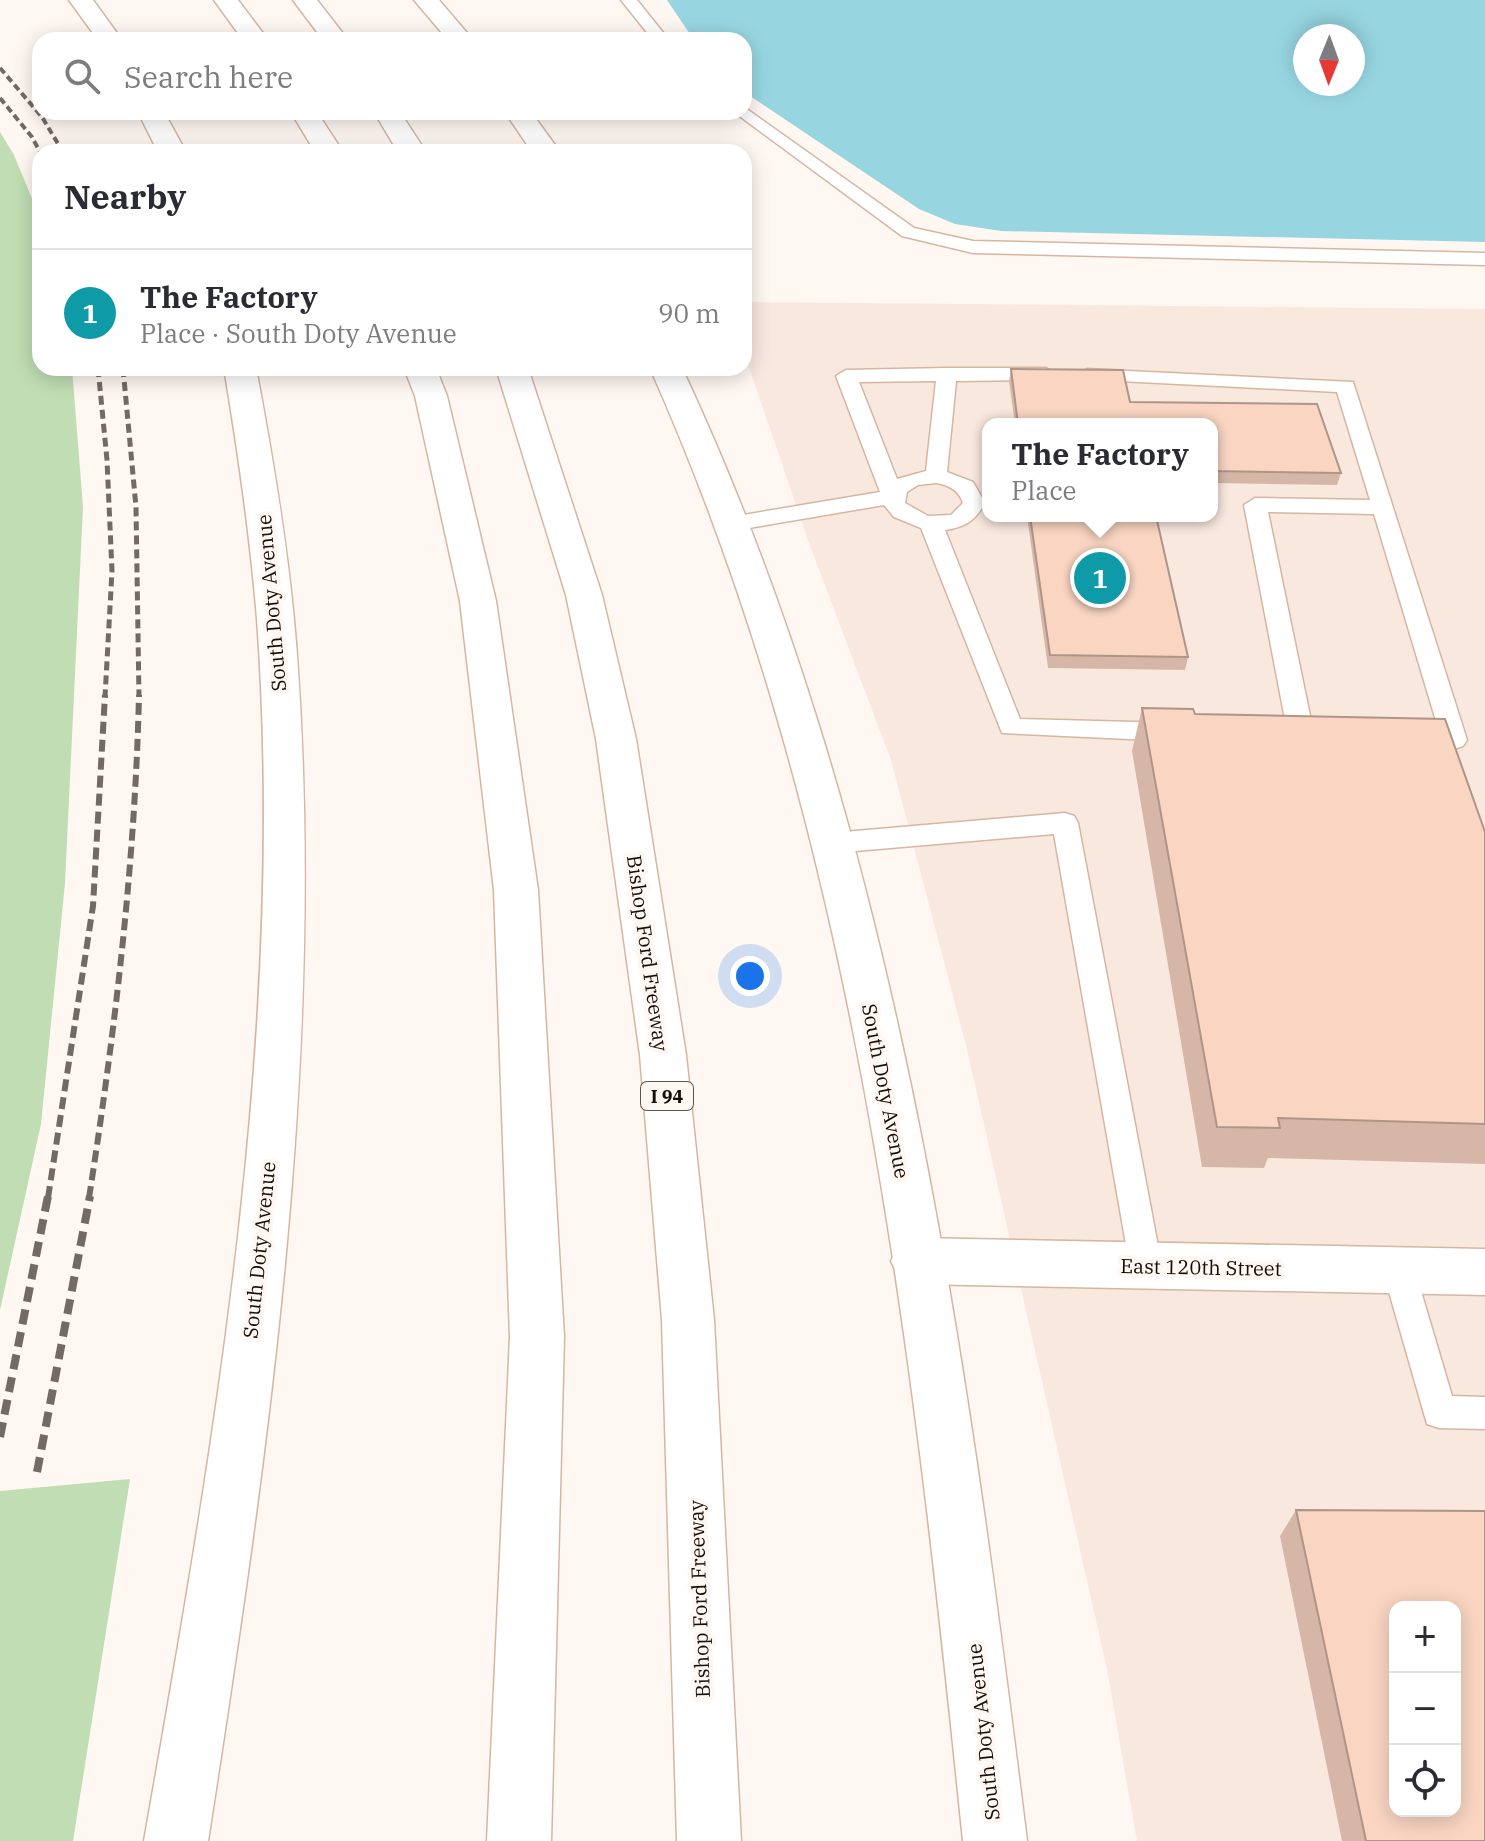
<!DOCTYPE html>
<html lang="en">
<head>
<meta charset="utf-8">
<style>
	:root { --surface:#fff; --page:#f2f2f3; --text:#2b2b33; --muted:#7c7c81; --line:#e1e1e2; --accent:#bc2b40 }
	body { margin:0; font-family:"IBM Plex Serif",serif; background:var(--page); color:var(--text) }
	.controls { position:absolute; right:24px; bottom:24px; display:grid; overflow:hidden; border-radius:16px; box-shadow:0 4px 20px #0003 }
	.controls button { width:72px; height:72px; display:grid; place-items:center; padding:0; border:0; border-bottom:2px solid var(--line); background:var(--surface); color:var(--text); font:40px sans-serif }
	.compass { position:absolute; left:1293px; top:24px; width:72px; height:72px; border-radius:50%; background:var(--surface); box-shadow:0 4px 20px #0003; rotate:181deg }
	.you { position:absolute; left:750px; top:976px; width:28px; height:28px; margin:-20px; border:6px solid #fff; border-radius:50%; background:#1a73e8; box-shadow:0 0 0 12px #1a73e833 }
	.badge { display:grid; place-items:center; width:52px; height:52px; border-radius:50%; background:var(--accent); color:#fff; font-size:26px; font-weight:700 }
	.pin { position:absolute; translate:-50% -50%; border:4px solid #fff; box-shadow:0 2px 8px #0006 }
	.popup { position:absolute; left:982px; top:418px; width:236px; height:104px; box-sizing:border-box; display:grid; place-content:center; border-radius:16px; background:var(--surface); filter:drop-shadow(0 2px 6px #0005); font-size:26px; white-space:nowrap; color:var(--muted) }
	.popup b { font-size:30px; color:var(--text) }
	.popup::after { content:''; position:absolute; left:50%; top:100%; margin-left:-16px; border:16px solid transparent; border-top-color:var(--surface) }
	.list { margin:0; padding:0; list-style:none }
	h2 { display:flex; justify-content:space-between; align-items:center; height:104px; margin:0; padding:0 32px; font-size:34px }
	h2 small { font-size:26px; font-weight:400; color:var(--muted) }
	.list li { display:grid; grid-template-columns:52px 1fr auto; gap:24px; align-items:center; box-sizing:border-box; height:128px; padding:0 32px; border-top:2px solid var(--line) }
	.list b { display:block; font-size:30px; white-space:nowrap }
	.list p { margin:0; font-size:26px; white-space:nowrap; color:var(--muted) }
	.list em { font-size:26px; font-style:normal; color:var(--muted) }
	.icon { flex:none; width:44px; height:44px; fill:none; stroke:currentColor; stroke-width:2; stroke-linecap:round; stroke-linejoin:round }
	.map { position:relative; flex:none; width:1485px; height:1841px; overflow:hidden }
	.search { position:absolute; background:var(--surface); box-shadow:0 4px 20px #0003; left:32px; top:32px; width:720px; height:88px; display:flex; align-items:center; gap:20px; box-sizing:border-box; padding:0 28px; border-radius:24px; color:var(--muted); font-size:30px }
	.panel { position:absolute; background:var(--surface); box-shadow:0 4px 20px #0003; left:32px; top:144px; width:720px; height:232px; border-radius:24px }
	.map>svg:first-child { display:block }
	.built { fill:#f9e8de; fill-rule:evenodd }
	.green { fill:#c0ddb3 }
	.water { fill:#97d6e1; fill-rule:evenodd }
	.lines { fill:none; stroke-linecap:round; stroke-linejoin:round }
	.service-casing { stroke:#d7b6a1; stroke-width:3 }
	.minor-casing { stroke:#d7b6a1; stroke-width:3 }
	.tertiary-casing { stroke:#d7b6a1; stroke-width:3 }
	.motorway-casing { stroke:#d7b6a1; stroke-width:3 }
	.service { fill:#fff; fill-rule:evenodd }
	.minor { fill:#fff; fill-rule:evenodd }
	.tertiary { fill:#fff; fill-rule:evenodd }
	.motorway { fill:#fff; fill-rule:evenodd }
	.rail-far3 { stroke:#736a64; stroke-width:4; stroke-dasharray:7 4; stroke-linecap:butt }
	.rail-far2 { stroke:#736a64; stroke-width:5; stroke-dasharray:9 5; stroke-linecap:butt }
	.rail-far1 { stroke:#736a64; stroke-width:6; stroke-dasharray:12 6; stroke-linecap:butt }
	.rail { stroke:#736a64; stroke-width:8; stroke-dasharray:15 8; stroke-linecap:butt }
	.wall { fill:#d6b7a7 }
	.building { fill:#f9d5c2; stroke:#ae9588; stroke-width:2; fill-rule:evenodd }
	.labels { text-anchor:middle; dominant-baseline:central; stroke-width:8; stroke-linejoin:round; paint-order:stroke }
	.shield { fill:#fef7f2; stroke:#5e544e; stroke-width:2 }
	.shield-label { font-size:18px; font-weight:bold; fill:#190e07 }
	.street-label { font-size:20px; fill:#190e07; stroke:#fef7f2 }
</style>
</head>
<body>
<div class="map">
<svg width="1485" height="1841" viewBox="0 0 1485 1841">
	<rect width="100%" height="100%" fill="#fef7f2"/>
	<path class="built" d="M744,302L1485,309V1841H1137L1107,1669L967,1049L891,760L809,543L744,353ZM988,424H1212V516H988ZM1395,1607H1455V1811H1395Z"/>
	<g class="green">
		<polygon points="0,132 14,155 40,218 40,368 72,368 83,507 65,883 41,1124 0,1310"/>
		<polygon points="130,1479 73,1841 0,1841 0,1491"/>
	</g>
	<path class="water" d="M667,0H1485V242L1001,231L955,224L919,209L744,92V40H694ZM1305,36H1353V84H1305Z"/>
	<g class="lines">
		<defs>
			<g id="service">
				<polygon points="621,0 637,0 669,40 653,40"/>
				<polygon points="744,107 914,228 973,241 1485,253 1485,265 973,253 902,236 734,112 744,112"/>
				<path d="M947,368H1046L1056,374L1046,380L956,381L947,472L973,482L985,503C975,521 965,527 945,530L1020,719L1172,723L1181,726L1185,732L1181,738L1172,741L1002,733L921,528L894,517L884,505L731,531L723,529L720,524L723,519L731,517L880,492L836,376L846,370ZM936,381L926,471L897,479L859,382ZM936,483C949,485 959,490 963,503L951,515L928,516L905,503L907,492L918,485Z"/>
				<polygon points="1087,369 1353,382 1467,740 1463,746 1454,749 1408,745 1404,739 1408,733 1439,731 1374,514 1268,512 1314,735 1310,741 1301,744 1292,741 1288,735 1244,505 1255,498 1370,500 1337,392 1080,379 1077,375"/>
				<polygon points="1065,813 1074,816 1078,823 1162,1267 1158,1277 1146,1282 1134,1277 1130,1267 1054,834 832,853 822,850 819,843 822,836 832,833"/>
				<polygon points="1399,1256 1411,1261 1415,1271 1452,1396 1485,1397 1485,1429 1439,1428 1427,1424 1383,1271 1387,1261"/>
			</g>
			<polygon id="minor" points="917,1238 1485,1249 1485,1295 917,1284 899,1277 891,1261 899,1245"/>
			<g id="tertiary">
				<polygon points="69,0 93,0 122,40 98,40"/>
				<polygon points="414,0 439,0 473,40 448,40"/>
				<polygon points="138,112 164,112 186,152 158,152"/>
				<polygon points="505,112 531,112 560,152 532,152"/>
				<path d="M224,368H256C274,463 290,559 297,655C326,1054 269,1448 208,1841H144C215,1439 287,1030 257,619C250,535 238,451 224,368Z"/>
				<path d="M650,368H682C897,828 965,1342 1027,1841H963C912,1343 856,830 650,368Z"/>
			</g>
			<g id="motorway">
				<polygon points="214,0 238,0 268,40 243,40"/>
				<polygon points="293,0 317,0 348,40 323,40"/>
				<polygon points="291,112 317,112 343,152 315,152"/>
				<polygon points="374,112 400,112 426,152 398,152"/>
				<polygon points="404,368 436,368 447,396 496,601 538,890 564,1337 551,1841 487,1841 510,1337 494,890 460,601 415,396"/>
				<polygon points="496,368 528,368 602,595 636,739 686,1055 714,1320 741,1841 677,1841 662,1320 640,1055 596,739 566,595"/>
			</g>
		</defs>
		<use href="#service" class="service-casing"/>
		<use href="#minor" class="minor-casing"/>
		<use href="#tertiary" class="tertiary-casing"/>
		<use href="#motorway" class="motorway-casing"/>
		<use href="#service" class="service"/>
		<use href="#minor" class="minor"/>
		<use href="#tertiary" class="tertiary"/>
		<use href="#motorway" class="motorway"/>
		<g class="rail-far3">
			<polyline points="0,68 42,117 63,152"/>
			<polyline points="0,98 32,137 40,152"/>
		</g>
		<g class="rail-far2">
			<polyline points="98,368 107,460 112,571 105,697"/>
			<polyline points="123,368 136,507 139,697"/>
		</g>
		<g class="rail-far1">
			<polyline points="48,1198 93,906 105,695"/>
			<path d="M89,1198C115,1031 135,864 139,695"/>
		</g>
		<g class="rail">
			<polyline points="0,1437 48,1196"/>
			<polyline points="37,1472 90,1196"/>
		</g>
	</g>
	<g class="wall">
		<polygon points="1011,369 1123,370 1130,402 1317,404 1341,473 1337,485 1212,483 1212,424 1015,424 1009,381"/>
		<polygon points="1027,516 1156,516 1188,657 1185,670 1048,668"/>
		<polygon points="1142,708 1195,714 1485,832 1485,1164 1268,1158 1264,1168 1202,1167 1132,751"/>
		<polygon points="1296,1510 1485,1841 1342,1841 1280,1536"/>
	</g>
	<g class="building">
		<polygon points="1011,369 1123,370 1130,402 1317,404 1341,473 1212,471 1212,424 1018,424"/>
		<polygon points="1030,516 1156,516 1188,657 1050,655"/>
		<polygon points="1142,708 1193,709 1195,714 1445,719 1485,832 1485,1124 1278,1118 1280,1128 1217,1127"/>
		<path d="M1296,1510L1485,1511V1841H1366ZM1395,1607H1455V1811H1395Z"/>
	</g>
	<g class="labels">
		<rect class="shield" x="641" y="1082" width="52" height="28" rx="6"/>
		<g class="shield-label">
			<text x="667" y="1096">I 94</text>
		</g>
		<g class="street-label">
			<text transform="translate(271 603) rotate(-95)">South Doty Avenue</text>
			<text transform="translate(648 953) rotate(82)">Bishop Ford Freeway</text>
			<text transform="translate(886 1091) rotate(79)">South Doty Avenue</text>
			<text transform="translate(259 1250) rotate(-84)">South Doty Avenue</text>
			<text transform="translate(1201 1267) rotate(1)">East 120th Street</text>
			<text transform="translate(699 1599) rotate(-92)">Bishop Ford Freeway</text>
			<text transform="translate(983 1732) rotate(-96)">South Doty Avenue</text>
		</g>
	</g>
</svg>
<div class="controls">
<button>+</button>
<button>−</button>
<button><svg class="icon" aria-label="locate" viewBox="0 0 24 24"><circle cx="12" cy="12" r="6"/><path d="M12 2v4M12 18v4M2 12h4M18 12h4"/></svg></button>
</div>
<svg class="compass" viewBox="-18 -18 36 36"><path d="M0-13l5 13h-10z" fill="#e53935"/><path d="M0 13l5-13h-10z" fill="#7c7c81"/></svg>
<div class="you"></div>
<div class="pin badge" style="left:1100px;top:578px;background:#0f9aa8">1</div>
<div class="popup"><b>The Factory</b>Place</div>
<div class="search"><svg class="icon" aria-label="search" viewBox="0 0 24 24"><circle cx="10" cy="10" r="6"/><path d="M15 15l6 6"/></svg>Search here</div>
<section class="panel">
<h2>Nearby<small></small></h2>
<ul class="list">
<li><span class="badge" style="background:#0f9aa8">1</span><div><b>The Factory</b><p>Place · South Doty Avenue</p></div><em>90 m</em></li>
</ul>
</section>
</div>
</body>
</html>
